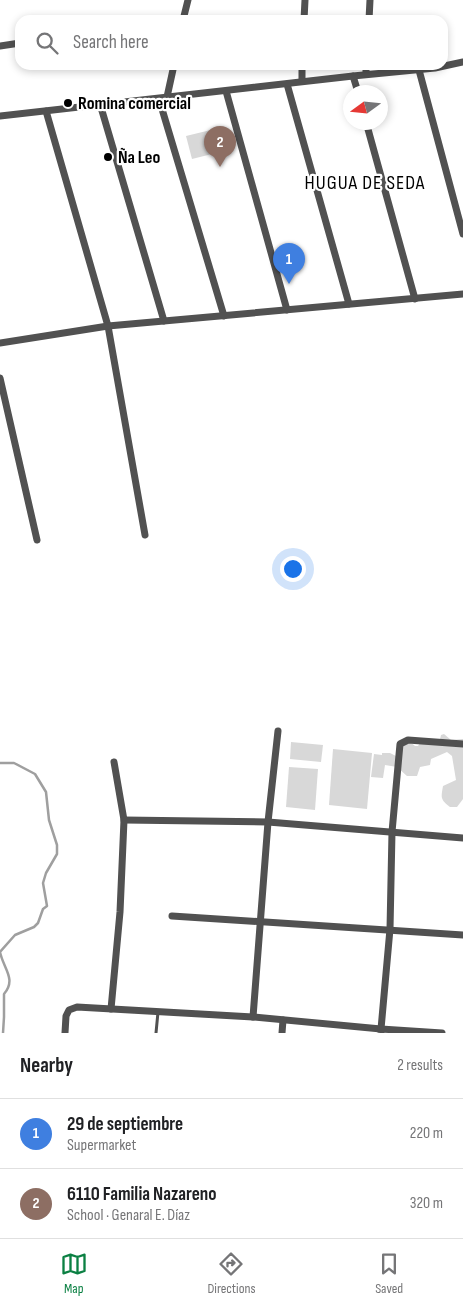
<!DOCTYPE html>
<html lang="en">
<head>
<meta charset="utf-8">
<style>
	:root { --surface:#fff; --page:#f6f6f6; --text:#202124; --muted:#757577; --line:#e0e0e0; --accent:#0b8043 }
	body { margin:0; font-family:"Sofia Sans Condensed",sans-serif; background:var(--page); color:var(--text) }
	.compass { position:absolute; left:343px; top:85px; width:45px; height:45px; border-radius:50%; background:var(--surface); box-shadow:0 2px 8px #0003; rotate:255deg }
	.you { position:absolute; left:292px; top:568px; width:18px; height:18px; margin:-12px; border:4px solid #fff; border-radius:50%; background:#1a73e8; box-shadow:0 0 0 8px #1a73e833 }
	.badge { display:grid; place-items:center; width:32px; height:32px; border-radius:50%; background:var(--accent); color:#fff; font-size:16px; font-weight:700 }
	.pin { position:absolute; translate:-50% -41px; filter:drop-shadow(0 1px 2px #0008) }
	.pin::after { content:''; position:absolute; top:26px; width:18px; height:15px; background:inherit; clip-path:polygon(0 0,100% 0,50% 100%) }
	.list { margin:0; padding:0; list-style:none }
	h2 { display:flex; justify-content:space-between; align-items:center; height:65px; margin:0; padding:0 20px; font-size:21px }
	h2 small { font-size:16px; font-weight:400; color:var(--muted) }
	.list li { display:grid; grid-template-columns:32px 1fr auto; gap:15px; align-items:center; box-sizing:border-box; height:70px; padding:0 20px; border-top:1px solid var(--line) }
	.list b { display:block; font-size:19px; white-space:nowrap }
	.list p { margin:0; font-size:16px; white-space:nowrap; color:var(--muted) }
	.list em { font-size:16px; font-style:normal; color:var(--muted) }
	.icon { flex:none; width:28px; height:28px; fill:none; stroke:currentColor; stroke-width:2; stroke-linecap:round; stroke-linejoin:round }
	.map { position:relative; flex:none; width:463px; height:1033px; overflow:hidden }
	.search { position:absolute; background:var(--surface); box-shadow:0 2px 8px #0003; left:15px; right:15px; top:15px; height:55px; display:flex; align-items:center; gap:12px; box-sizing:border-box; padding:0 18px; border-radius:15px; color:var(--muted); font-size:19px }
	.sheet { height:205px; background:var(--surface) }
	nav { display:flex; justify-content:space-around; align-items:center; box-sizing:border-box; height:70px; border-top:1px solid var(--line); background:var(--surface); font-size:14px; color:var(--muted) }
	nav a { display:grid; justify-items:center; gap:2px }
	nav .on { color:var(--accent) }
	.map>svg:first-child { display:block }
	.green { fill:#d8d8d8 }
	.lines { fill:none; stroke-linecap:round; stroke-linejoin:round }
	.stream { stroke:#9f9f9f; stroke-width:2.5 }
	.lane { stroke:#515151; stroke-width:3 }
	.street { stroke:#515151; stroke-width:7 }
	.poi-dot { fill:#000; stroke:#fff; stroke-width:2 }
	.labels { text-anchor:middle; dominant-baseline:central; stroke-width:4.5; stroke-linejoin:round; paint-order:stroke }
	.poi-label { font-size:18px; font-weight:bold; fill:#000; stroke:#fff; text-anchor:start }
	.quarter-label { font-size:20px; letter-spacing:1px; fill:#000; stroke:#fff }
</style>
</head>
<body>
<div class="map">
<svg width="463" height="1033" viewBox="0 0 463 1033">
	<rect width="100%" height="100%" fill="#fff"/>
	<g class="green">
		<polygon points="223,127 228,150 192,159 186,136"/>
		<path d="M444,734L451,740L463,739V799L457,807H450C440,799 441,798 443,786L456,780L452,756L447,752L431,759L430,765L420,767L417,776H407L397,767L385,765L383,778L371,777L374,754L382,755V753H390L396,756L401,747L410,742L415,746H418L420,743L430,742L435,745L439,744L441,735Z"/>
		<polygon points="291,742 323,745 321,762 290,759"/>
		<polygon points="333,749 372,753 367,809 329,805"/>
		<polygon points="289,767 318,769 315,810 286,807"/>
	</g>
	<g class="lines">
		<path class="stream" d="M0,763H14L35,774L46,792L49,820L57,845V854L46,873L43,883L47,906L43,909L38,923L34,927L15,935L0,952C3,968 17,979 4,994V1017L3,1033"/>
		<polyline class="lane" points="156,1033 158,1012"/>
		<g class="street">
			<polyline points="183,20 188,0"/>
			<polyline points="304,20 305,0"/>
			<polyline points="369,20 370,0"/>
			<polyline points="0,46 20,43"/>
			<polyline points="419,70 463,234"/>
			<polyline points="366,74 366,65"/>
			<polyline points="353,76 358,92"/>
			<polyline points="302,81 302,65"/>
			<polyline points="287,84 349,304"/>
			<polyline points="226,91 287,310"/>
			<polyline points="167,97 174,65"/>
			<polyline points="159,99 224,316"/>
			<polyline points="100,104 164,321"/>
			<polyline points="46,111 108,326 145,535"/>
			<polyline points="0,116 353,76 435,68 463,62"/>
			<polyline points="366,122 415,299"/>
			<polyline points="0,343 108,326 463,294"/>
			<polyline points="0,378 37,540"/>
			<polyline points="124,820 268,822 463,838"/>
			<polyline points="172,916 463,935"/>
			<polyline points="111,1009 120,912 124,820 114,762"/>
			<polyline points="253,1017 268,822 278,731"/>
			<polyline points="65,1033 66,1016 69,1010 77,1007 253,1017 381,1029 381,1033"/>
			<polyline points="282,1033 283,1020"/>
			<polyline points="442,1033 381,1029 390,929 392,832 400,744 408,740 463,744"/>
		</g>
	</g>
	<g class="poi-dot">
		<circle cx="68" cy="103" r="5"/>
		<circle cx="108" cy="157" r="5"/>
	</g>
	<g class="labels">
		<g class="poi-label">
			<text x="78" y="103">Romina comercial</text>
			<text x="118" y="157">Ña Leo</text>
		</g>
		<g class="quarter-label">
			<text x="365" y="183">HUGUA DE SEDA</text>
		</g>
	</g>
</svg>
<svg class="compass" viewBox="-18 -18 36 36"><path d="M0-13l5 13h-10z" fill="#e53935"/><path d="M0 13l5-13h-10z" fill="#757577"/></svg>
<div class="you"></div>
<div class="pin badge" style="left:289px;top:284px;background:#3f7fe0">1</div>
<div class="pin badge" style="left:220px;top:167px;background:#8d6e63">2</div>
<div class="search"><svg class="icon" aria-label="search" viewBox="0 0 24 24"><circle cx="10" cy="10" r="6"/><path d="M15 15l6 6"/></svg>Search here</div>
</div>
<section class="sheet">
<h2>Nearby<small>2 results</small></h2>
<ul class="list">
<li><span class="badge" style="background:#3f7fe0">1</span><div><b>29 de septiembre</b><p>Supermarket</p></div><em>220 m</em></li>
<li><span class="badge" style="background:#8d6e63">2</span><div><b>6110 Familia Nazareno</b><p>School · Genaral E. Díaz</p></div><em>320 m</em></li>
</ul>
</section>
<nav>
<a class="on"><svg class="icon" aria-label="map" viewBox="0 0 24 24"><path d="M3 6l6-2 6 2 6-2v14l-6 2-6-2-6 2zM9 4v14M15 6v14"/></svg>Map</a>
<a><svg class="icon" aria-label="directions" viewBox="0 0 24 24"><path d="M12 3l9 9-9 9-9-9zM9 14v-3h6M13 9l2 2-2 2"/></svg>Directions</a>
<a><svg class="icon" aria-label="saved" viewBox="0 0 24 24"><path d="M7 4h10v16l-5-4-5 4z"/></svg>Saved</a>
</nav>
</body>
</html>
